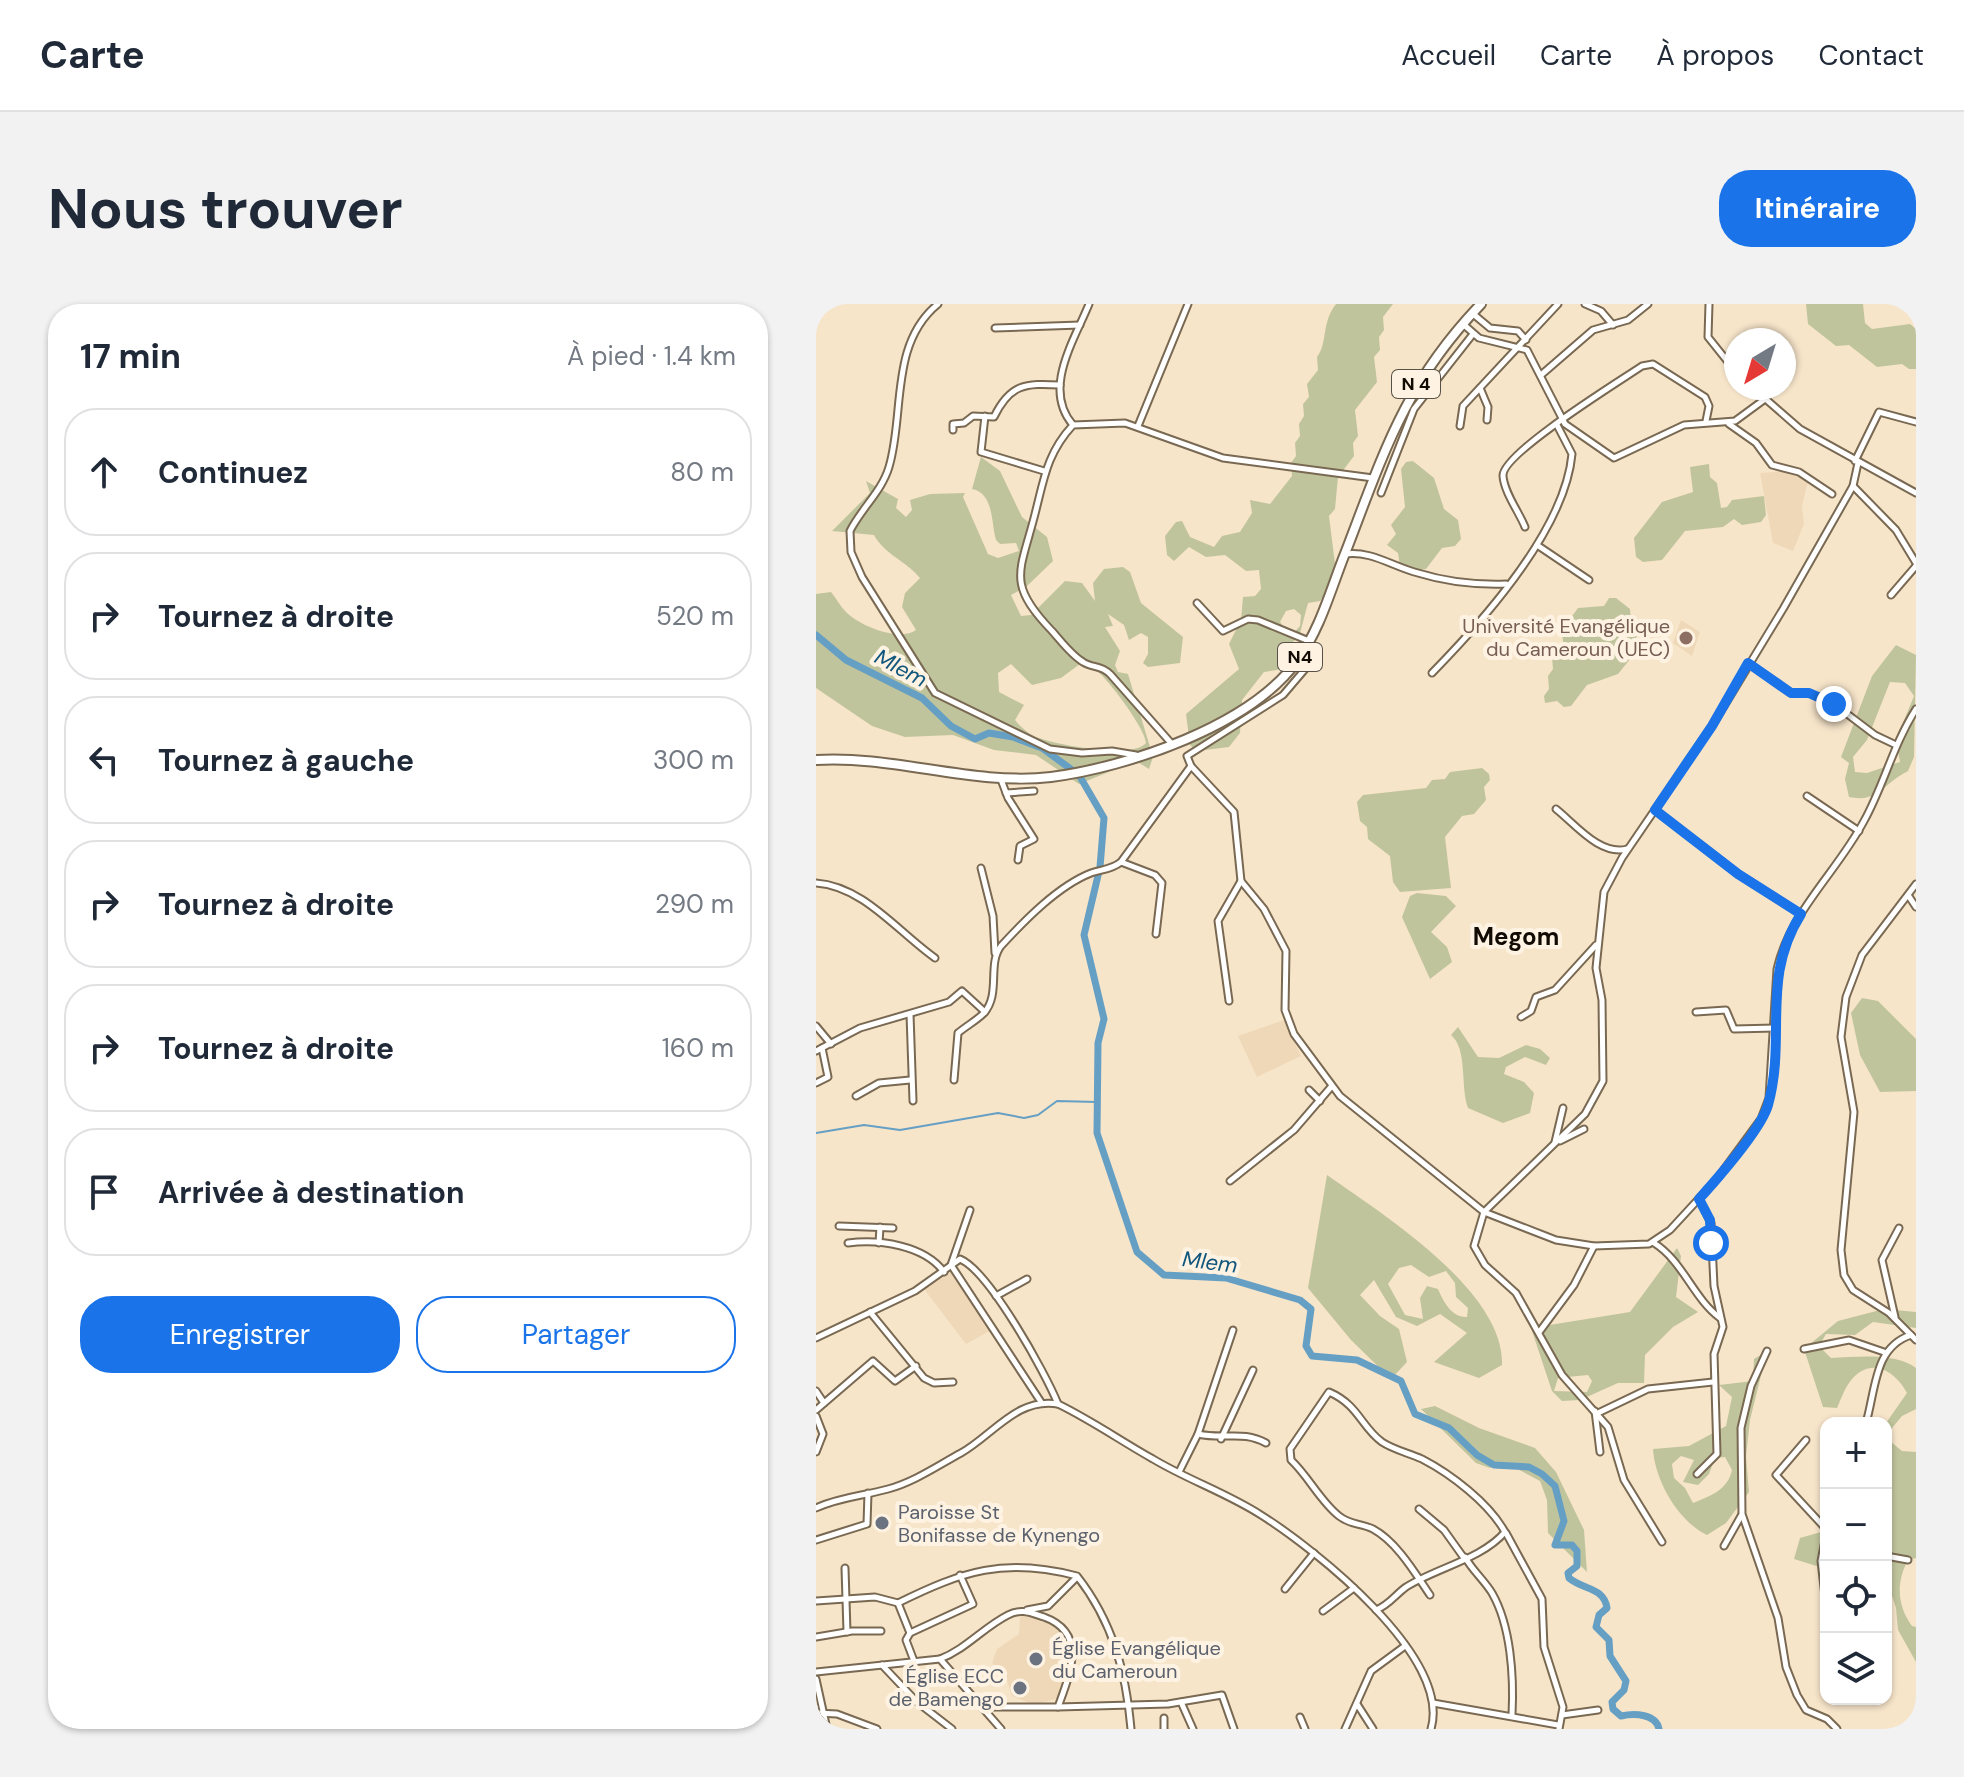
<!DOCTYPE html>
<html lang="fr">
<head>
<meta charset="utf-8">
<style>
	:root { --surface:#fff; --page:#f2f2f3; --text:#1f2937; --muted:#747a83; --line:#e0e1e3; --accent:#1a73e8 }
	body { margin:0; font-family:"DM Sans",sans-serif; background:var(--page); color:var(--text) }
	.controls { position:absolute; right:24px; bottom:24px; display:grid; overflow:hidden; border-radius:16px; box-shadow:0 2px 6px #0004 }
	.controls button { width:72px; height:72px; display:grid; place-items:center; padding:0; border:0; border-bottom:2px solid var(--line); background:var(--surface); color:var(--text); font:40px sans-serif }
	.compass { position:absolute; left:908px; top:24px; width:72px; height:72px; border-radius:50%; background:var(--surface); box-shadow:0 2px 6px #0004; rotate:218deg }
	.stop { position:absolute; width:24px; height:24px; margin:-18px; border:6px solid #1a73e8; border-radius:50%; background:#fff }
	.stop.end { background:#1a73e8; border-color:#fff; box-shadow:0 2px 8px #0008 }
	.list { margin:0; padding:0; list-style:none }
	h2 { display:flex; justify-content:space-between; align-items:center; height:104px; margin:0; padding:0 32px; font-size:34px }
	h2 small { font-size:26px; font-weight:400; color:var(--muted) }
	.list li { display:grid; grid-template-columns:52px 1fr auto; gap:24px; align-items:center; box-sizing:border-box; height:128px; margin:0 16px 16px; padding:0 16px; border:2px solid var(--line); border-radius:32px }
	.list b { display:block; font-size:30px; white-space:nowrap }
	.list em { font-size:26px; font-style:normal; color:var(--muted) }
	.actions { display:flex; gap:16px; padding:24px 32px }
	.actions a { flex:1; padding:18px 0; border:2px solid var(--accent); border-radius:32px; text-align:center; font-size:28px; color:var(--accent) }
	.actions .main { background:var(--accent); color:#fff }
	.icon { flex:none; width:44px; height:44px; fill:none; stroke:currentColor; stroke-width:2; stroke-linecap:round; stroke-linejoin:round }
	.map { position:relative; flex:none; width:1100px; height:1425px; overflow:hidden; border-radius:32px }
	header { display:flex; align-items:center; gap:48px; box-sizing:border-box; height:112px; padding:0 40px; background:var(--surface); border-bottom:2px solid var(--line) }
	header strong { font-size:38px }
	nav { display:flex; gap:44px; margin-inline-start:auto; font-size:28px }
	.intro { display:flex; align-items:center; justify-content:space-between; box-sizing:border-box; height:192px; padding:0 48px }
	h1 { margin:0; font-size:56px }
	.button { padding:20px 36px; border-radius:32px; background:var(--accent); color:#fff; font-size:28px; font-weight:700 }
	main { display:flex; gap:48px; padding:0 48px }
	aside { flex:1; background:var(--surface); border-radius:32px; box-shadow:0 2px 6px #0004 }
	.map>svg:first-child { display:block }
	.built { fill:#eed8b8 }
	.green { fill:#c0c49c; fill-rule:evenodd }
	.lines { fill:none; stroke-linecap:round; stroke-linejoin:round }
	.stream { stroke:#669fc4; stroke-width:2 }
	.river { stroke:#669fc4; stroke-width:7 }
	.minor-casing { stroke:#796952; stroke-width:9 }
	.highway-casing { stroke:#796952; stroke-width:12 }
	.minor { stroke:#fff; stroke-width:5 }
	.highway { stroke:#fff; stroke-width:8 }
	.route { stroke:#1a73e8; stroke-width:10 }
	.education-dot { fill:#8d6e63; stroke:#fef3e3; stroke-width:3 }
	.worship-dot { fill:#6b7280; stroke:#fef3e3; stroke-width:3 }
	.labels { text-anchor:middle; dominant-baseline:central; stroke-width:8; stroke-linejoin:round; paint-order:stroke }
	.shield { fill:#fef3e3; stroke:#585147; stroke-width:2 }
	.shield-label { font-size:18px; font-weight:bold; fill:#110b04 }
	.education-label { font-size:20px; fill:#785e54; stroke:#fef3e3; text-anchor:end }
	.worship-label { font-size:20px; fill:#5b616d; stroke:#fef3e3; text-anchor:start }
	.water-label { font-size:22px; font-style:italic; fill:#11567c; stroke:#fef3e3 }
	.quarter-label { font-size:24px; font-weight:bold; fill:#110b04; stroke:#fef3e3 }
</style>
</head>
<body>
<header>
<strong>Carte</strong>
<nav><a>Accueil</a><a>Carte</a><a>À propos</a><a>Contact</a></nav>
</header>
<div class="intro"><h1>Nous trouver</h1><a class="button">Itinéraire</a></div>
<main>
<aside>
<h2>17 min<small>À pied · 1.4 km</small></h2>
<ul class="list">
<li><svg class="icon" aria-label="ahead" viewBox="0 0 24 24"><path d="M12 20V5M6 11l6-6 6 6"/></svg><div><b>Continuez</b></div><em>80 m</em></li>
<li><svg class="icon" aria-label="right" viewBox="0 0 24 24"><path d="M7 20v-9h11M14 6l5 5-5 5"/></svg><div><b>Tournez à droite</b></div><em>520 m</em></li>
<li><svg class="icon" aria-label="left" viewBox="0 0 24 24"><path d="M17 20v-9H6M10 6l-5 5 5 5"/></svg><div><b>Tournez à gauche</b></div><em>300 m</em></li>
<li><svg class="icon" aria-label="right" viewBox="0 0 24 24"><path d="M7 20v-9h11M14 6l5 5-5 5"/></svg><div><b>Tournez à droite</b></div><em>290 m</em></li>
<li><svg class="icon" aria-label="right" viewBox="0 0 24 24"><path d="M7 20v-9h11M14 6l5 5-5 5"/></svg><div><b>Tournez à droite</b></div><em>160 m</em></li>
<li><svg class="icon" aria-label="arrive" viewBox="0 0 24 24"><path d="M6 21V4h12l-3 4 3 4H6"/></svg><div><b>Arrivée à destination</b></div></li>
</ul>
<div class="actions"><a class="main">Enregistrer</a><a>Partager</a></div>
</aside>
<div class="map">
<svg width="1100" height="1425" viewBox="0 0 1100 1425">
	<rect width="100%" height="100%" fill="#f7e5ca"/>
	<g class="built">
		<polygon points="969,167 983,169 992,178 986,202 988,220 977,247 957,239 944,169"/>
		<polygon points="865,316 884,328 876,352 857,339"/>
		<polygon points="468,716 485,752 441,773 422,732"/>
		<polygon points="141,964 181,1023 150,1040 108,985"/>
		<polygon points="208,1310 231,1315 249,1327 253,1347 244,1390 240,1395 218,1401 196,1392 189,1370 176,1359 181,1345 203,1330 204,1314"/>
	</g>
	<g class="green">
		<path d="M520,0H577L567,13L568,26L563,33L564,46L558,53L561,78L539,106L542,132L537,139L538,152L522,173L519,205L513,212L521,276L504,297L492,299L483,333L465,347L467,359L461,366L448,368L426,396L424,429L413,443L381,447L374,441L370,410L423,365L413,340L425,316L427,293L439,292L445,285L443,266L430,267L409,251L390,253L373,243L358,257L351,251L349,232L360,218L366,217L374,233L398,243L406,232L424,228L436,209L434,196L454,200L476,172L475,159L480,152L479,139L484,132L483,120L488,112L487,100L493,93L491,80L502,66L501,53C512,39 505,19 520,0ZM478,305L485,311L484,322L475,332L464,318L470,307Z"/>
		<polygon points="1047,0 1049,19 1056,25 1094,20 1100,25 1100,65 1093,65 1086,60 1061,63 1033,41 1020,42 992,20 990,0"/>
		<path d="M165,153L184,167L206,213L231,233L237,257L210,283L195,291L205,312L215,311L249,277L266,279L279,297L277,279L288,265L307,263L314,268L325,299L367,333L364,359L332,363L327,359L332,350V333L325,329L313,336L308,321L292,310L297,322L289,323L304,347L299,361L302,368L312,370L337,453L333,465L320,457L263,480L220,451L178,446L137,431L89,433L56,422L0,384V290L15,288C20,294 24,302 30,308C44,322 83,338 100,326L86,303L89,289L104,274C90,257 68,250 58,231L16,227L54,189L50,177L82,195L80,204L90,213L96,206L94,196L114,190L149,189L147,193L172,250L182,254L203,247L200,239L184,240L180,236C175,219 178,189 156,185ZM268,357C282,360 330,424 330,439C318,455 237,441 218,432C210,428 204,422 199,416L208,401L183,388L182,369L195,360L216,381L245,374Z"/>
		<polygon points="597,157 618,174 628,205 642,216 645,235 639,242 626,244 610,265 591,267 584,262 582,249 571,241 580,230 575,221 589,203 585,165 590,158"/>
		<polygon points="893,160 894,173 901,179 905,204 911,203 916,196 948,192 950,211 945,218 926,221 918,215 907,223 869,227 846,256 827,258 820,253 818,234 846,198 877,188 874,163"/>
		<polygon points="793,294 800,294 814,305 815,317 822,323 823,329 818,337 819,349 802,370 771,381 755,402 748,403 741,397 729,399 728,392 733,385 732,372 737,365 736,353 747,338 746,326 762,304 788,302"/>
		<path d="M1080,341L1100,351L1098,453L1092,467C1066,480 1063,499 1033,493L1029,475L1033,459L1025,453L1056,372ZM1074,378L1089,379L1098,392L1080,436L1084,458L1051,469L1039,468L1037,453L1051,436Z"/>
		<polygon points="666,464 673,470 674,476 668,483 670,496 658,510 646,512 629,533 635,584 584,588 577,578 574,552 552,535 551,523 544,517 541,498 547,491 610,484 616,476 629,475 634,468"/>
		<polygon points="601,589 630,592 640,602 615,628 631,643 636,658 614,675 586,613 594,592"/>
		<polygon points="1046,694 1062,697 1100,735 1100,787 1064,788 1044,751 1035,709"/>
		<path d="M642,723L662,753L683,754L710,741L724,745L734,754L730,761L709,753L690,763L688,770L708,778L718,789L714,809L687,819L652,804C644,783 652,745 635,731Z"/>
		<path d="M511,871C565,909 689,987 686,1061L663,1074L618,1058L651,1029L624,1010L601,1022L580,1013L558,976L544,991L564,1012L583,1025L591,1058L575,1075L535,1036L492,984ZM595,961L613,973L630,967L639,979L640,993L652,1004L651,1013C636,1014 627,997 622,985L611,982L604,994L607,1015L589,1011L572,980L583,964Z"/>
		<path d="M861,944L865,952L860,993L882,1008L857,1023L829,1051L828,1079H802L764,1096L746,1097L736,1087L715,1024L814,1008ZM772,1071L776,1077L771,1088L738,1087L742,1074Z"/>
		<path d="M1068,1005L1100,1008V1024L1057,1018L1039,1031L1010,1030L1003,1042L1015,1054C1040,1053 1079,1048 1100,1064V1105L1086,1112L1072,1129L1074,1137L1086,1147L1100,1148V1254L1092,1256C1080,1278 1081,1302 1096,1322L1100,1323V1358L1082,1326L1080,1304L1070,1273V1119L1091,1089C1080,1068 1056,1052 1036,1075C1029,1083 1025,1095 1021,1104L1007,1103L988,1045L1022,1017Z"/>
		<path d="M951,1047L934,1116L930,1152L933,1188L910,1219L891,1231C862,1217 839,1177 837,1145L873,1142L910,1122L916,1093L903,1081L937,1077L938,1055ZM865,1152L878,1156L867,1178L882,1181L893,1170L899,1154L909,1153L916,1166C912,1186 894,1192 877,1199L869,1184L858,1174L856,1160Z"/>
		<polygon points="619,1102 663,1124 719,1144 740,1168 768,1226 771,1268 732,1229 731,1196 724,1177 688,1158 674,1164 660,1159 605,1105"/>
		<polygon points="1005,1228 1010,1231 1010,1265 978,1255 984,1234"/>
	</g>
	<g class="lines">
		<polyline class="stream" points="0,829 48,821 84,826 182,809 208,814 222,811 241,797 281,798"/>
		<path class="river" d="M0,331L30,356L106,394L135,422L159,435L173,429L197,433L226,444L263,471L288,514L284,563L268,631L288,715L282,739L281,829L321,948L348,971L410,974L484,996L495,1005L490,1042L496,1052L541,1056L585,1077L599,1110L633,1124L661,1151L678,1161L713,1163L726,1170L739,1182L748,1217L739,1241H756L761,1247V1262L752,1269L753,1274C767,1286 788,1283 791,1304L783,1311L780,1323L793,1336L794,1352L810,1377L808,1386L796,1398L797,1405L805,1412C819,1409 840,1410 843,1425"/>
		<defs>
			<g id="minor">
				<path d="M122,0C73,40 89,110 73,163C66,187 45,205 34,227L35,248L46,273L119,389L234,445L266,449L296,447L320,451"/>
				<polyline points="769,0 785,7 797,21"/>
				<polyline points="893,0 892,33 920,68"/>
				<polyline points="656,9 674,24 702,27 710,36"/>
				<polyline points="647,20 663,34 711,46 749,120 798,154 868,121 919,117 949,95"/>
				<polyline points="179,24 264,21"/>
				<polyline points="725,71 777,26 812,16 832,0"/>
				<polyline points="664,84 672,103 671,116"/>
				<polyline points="937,84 984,125 1100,189"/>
				<polyline points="169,112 165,148 228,167"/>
				<polyline points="913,120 940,139 956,161 983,168 1016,190"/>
				<path d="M257,121C226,85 258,37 273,0"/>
				<polyline points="322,122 372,0"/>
				<polyline points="644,122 647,102 742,0"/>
				<path d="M137,126V120L148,119L157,112L178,113C194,80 209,79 244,81"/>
				<polyline points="1039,157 1063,108 1100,118"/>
				<polyline points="1037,182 1080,226 1100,259"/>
				<polyline points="565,189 598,105 657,30"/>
				<path d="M709,223C703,208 688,188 687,172C685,150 804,77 826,62L837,60L889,93L893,102L890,117"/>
				<polyline points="721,241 773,276"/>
				<path d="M529,250C554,246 578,263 602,269C631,278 660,281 690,280"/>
				<polyline points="1075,291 1100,262"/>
				<polyline points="381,299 407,327 432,315 442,316 493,337"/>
				<path d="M488,348L490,364L467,391L371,452L375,462L418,508L425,577L448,605L470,647L469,706L478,730L524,792L668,908L740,936L778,942L833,940L854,926L901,875L945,815L953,794L961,665C974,608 1021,568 1048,517C1068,481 1077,441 1100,405"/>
				<polyline points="932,359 975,389 993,389 1018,400 1059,431 1080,441"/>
				<path d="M616,369C668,316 749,226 756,150L741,121"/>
				<path d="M355,439L294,370C285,361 276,364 267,358C255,351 245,337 236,327C190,279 204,269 219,210C228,175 231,149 257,121L309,119L407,154L557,174"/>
				<polyline points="184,473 192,494 218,535 204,542 202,556"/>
				<polyline points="190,489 218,487"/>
				<polyline points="991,492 1043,527"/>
				<path d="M740,505C760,521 784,552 811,545"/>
				<polyline points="839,506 922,570 985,610"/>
				<polyline points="305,558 339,571 346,579 340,630"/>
				<polyline points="165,564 177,612 179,649"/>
				<path d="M0,579C47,582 82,628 119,654"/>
				<polyline points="1100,580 1046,651 1030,693 1025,733 1038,808 1025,946 1028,971 1037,986 1073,1009 1100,1036"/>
				<polyline points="1092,591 1100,603"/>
				<polyline points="413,697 402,617 425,577"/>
				<polyline points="880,708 910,706 918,725 959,724"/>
				<polyline points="94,710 97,797"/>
				<polyline points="705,713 715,707 720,693 739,686 780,641"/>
				<polyline points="0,722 15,740"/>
				<polyline points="0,747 44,724 133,698 146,687 169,708"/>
				<path d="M138,776L142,729C150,722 160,717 168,709C185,690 171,660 185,642C209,616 242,582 275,569C286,565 295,566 305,558L375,462"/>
				<polyline points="0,779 12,773 6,744"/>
				<polyline points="493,786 504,797"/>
				<polyline points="40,792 63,779 94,776"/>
				<polyline points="744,837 768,825"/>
				<polyline points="739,838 747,804"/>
				<polyline points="414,877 478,826 515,783"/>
				<polyline points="154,906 135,961 225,1098"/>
				<polyline points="23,922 77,924"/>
				<path d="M32,939C63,935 108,941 128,968"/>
				<polyline points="63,939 64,923"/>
				<path d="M838,939C867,957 877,994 904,1014"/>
				<polyline points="180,992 211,975"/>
				<polyline points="54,1008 108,1074 118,1079 137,1078"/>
				<polyline points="1079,1013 1066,956 1083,924"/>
				<polyline points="724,1027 758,981 778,942"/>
				<path d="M0,1034L99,987L144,955C173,967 229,1068 242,1100"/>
				<polyline points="988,1045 1033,1036 1068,1048"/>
				<polyline points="951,1047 935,1082 925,1124 926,1210 962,1314 970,1363 981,1391 990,1406 1011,1415 1021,1425"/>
				<polyline points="0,1087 8,1099"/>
				<polyline points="0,1106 57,1057 79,1077 100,1062"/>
				<polyline points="779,1107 784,1148"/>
				<polyline points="782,1109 832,1085 897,1078"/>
				<polyline points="0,1112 7,1130 0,1148"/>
				<path d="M1050,1119C1060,1085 1058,1043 1095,1031"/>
				<path d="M382,1130C410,1136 426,1126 450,1139"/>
				<polyline points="405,1135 437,1066"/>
				<polyline points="990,1136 960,1171 1010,1225"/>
				<polyline points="363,1168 382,1130 417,1026"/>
				<polyline points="881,1170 901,1150 898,1050 907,1023 898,982 895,919 883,895"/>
				<path d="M0,1204C24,1193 47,1192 72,1185C98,1178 121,1162 145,1149C177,1131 201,1093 242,1100C275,1116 305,1137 337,1155C372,1176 411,1189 445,1211C499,1245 636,1353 615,1425"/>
				<polyline points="603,1205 628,1226 648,1254"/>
				<polyline points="690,1229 726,1295 728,1343 747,1403 743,1425"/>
				<polyline points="0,1236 51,1220 52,1189"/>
				<polyline points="846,1238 808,1176 792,1123 746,1071 700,989 669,961 658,942 668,908 769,810 787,777 786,696 780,664 788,588 806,554 896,422 967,305 1037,182 1042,159"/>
				<polyline points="908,1242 925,1212"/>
				<polyline points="1070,1252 1092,1256"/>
				<path d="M649,1253C656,1266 668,1276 676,1289C695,1322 698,1373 696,1411"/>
				<polyline points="29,1264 31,1328"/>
				<polyline points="469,1285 498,1249"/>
				<path d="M0,1297L59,1293L82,1299C147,1267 188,1253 261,1272C297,1318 310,1368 315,1425"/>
				<polyline points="82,1299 94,1329"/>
				<polyline points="1010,1301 1005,1257 1010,1231"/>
				<polyline points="211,1306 232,1302 261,1273"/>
				<path d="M560,1306C573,1301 579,1291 590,1283C620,1264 666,1255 689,1228C673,1199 635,1170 606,1155C593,1149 578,1146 566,1138C545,1123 543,1101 513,1088L474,1145L475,1156C493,1173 504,1197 523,1212C534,1221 545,1219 557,1225C581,1238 599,1269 614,1291"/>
				<polyline points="507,1307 538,1284"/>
				<polyline points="0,1333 36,1327 65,1327"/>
				<path d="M124,1355C150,1345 168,1323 192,1311C205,1304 215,1309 228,1313C272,1329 254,1370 242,1403H167"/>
				<polyline points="98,1357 90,1336 94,1329 157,1300 144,1271"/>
				<polyline points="66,1361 101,1398 136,1425"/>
				<polyline points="0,1368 124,1355 185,1425"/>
				<polyline points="0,1375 11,1425"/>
				<polyline points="365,1398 377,1425"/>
				<polyline points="617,1399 742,1421"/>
				<polyline points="541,1400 557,1425"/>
				<polyline points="242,1403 352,1400 406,1391 418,1425"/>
				<polyline points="0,1409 21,1410 61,1425"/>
				<polyline points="746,1411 782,1406"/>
				<polyline points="484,1413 489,1425"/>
				<polyline points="348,1414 348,1425"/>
				<polyline points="529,1425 555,1367 589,1342"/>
			</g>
			<path id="highway" d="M0,456C78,451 157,482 235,473C312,463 434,422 481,357C505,324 515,284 530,247C568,148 589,79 665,0"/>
		</defs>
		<use href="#minor" class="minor-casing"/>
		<use href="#highway" class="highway-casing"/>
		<use href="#minor" class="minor"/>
		<use href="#highway" class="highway"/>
	</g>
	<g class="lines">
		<path class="route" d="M895,939L894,916L883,895C901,875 945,825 952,801C971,733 944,675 985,610L922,570L839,506L896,422L932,359L975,389H993L1018,400"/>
	</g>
	<circle class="education-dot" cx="870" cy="334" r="8"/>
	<g class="worship-dot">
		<circle cx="66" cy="1219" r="8"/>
		<circle cx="220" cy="1355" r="8"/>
		<circle cx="204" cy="1384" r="8"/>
	</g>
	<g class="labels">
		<g class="shield">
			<rect x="576" y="66" width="48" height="28" rx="6"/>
			<rect x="462" y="339" width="44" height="28" rx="6"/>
		</g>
		<g class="shield-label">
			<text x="600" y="80">N 4</text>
			<text x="484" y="353">N4</text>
		</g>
		<g class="education-label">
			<text x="854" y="322">Université Evangélique<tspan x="854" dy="23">du Cameroun (UEC)</tspan></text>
		</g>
		<g class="worship-label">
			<text x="82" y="1208">Paroisse St<tspan x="82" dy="23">Bonifasse de Kynengo</tspan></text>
			<text x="236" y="1344">Église Evangélique<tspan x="236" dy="23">du Cameroun</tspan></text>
			<text x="188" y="1372" text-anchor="end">Église ECC<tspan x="188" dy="23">de Bamengo</tspan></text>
		</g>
		<g class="water-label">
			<text transform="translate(85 364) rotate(28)">Mlem</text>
			<text transform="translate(394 958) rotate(7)">Mlem</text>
		</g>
		<g class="quarter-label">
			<text x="700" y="632">Megom</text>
		</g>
	</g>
</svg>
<div class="controls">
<button>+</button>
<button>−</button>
<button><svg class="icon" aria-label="locate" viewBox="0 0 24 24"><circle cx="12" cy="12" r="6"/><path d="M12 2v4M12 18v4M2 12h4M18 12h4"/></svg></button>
<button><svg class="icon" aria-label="layers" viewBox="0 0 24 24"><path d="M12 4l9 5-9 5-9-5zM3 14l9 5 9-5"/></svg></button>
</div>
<svg class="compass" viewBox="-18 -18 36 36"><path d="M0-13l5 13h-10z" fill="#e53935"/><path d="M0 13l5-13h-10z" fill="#747a83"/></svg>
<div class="stop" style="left:895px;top:939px"></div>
<div class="stop end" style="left:1018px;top:400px"></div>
</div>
</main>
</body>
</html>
